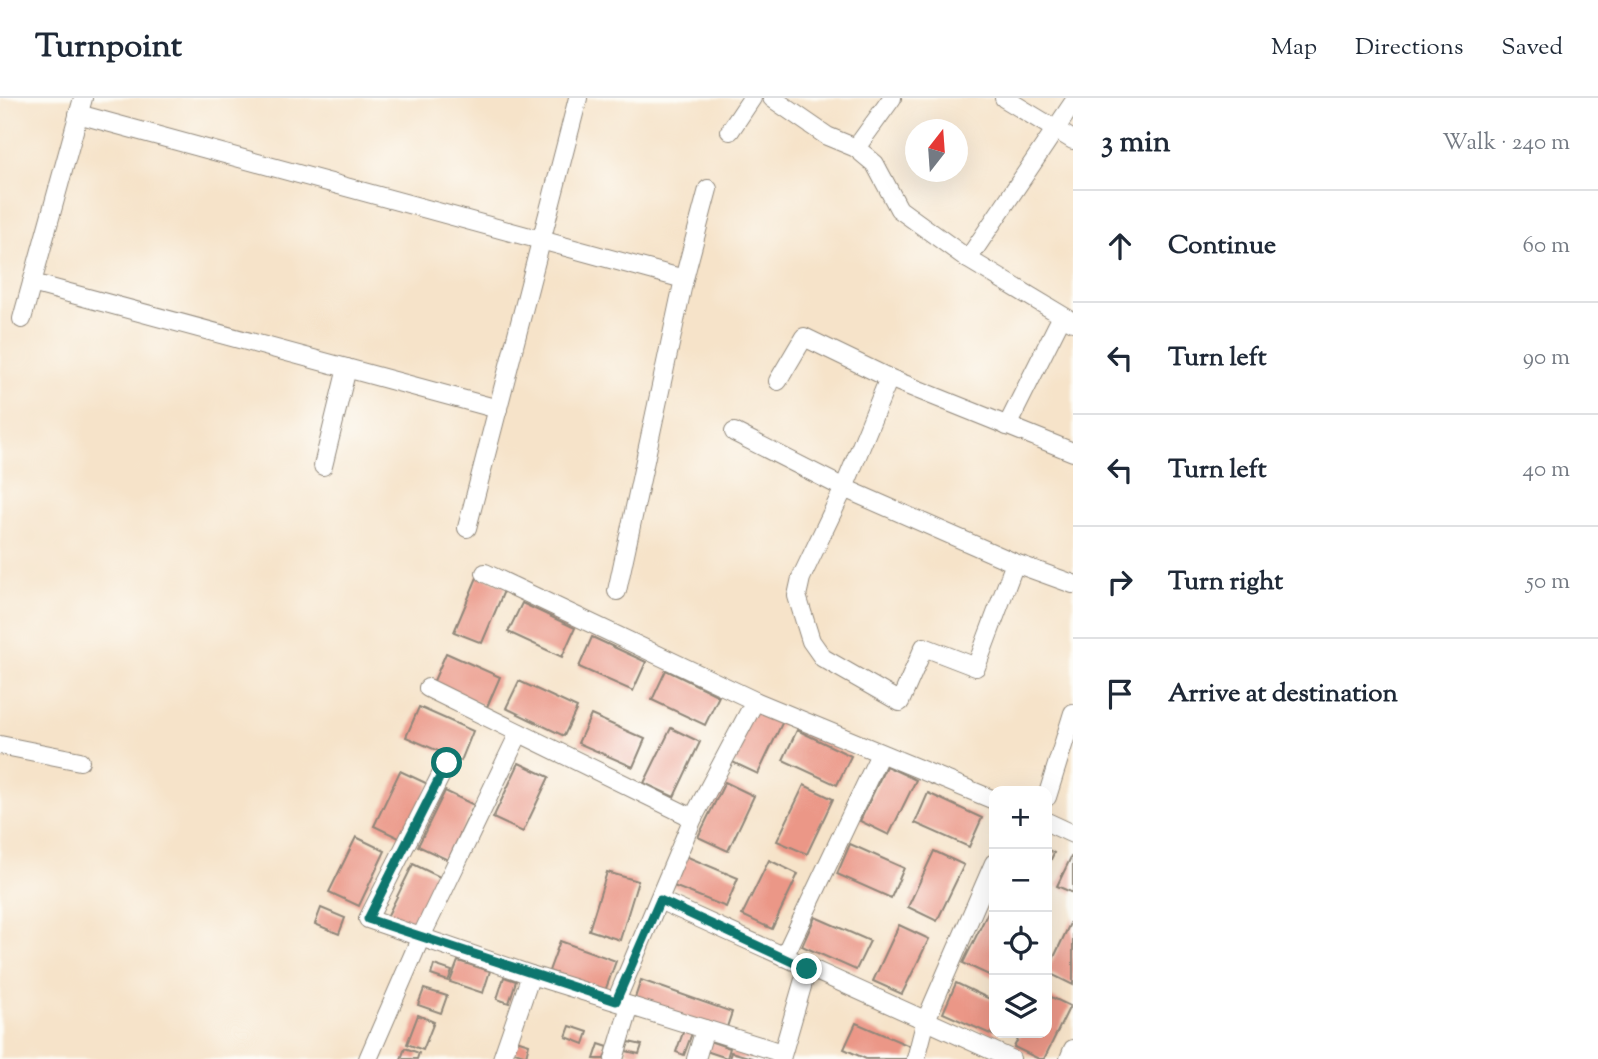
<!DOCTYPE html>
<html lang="en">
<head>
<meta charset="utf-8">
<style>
	:root { --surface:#fff; --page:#f2f2f3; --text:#1f2937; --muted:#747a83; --line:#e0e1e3 }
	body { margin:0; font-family:"Sorts Mill Goudy",serif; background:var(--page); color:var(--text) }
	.controls { position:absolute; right:21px; bottom:21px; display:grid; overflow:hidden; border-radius:14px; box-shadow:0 7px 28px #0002 }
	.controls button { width:63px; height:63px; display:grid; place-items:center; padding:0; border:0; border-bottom:2px solid var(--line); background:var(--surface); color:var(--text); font:35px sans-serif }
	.compass { position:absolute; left:905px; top:21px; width:63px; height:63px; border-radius:50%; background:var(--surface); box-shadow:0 7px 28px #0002; rotate:17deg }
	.stop { position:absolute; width:21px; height:21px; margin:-16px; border:5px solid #0f766e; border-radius:50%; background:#fff }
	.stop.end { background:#0f766e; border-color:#fff; box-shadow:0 2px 7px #0008 }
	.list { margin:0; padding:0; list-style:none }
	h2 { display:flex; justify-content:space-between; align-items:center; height:91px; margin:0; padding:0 28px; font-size:30px }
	h2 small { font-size:23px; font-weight:400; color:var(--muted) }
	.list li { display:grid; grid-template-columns:46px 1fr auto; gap:21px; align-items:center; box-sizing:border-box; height:112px; padding:0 28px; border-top:2px solid var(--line) }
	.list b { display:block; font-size:26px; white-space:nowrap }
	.list em { font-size:23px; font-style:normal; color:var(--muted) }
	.icon { flex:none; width:38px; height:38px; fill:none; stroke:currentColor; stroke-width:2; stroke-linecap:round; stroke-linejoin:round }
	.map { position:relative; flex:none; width:1073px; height:961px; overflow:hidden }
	header { display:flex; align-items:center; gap:42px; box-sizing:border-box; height:98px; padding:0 35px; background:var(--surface); border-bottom:2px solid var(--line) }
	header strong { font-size:33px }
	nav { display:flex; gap:38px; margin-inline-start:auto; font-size:24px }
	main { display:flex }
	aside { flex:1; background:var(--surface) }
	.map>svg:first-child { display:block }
	.building { fill:#eb9787 }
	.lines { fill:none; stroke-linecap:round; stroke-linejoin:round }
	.street-casing { stroke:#90877a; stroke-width:20 }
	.street { stroke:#fff; stroke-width:18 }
	.route { stroke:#0f766e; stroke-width:9 }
</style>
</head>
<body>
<header>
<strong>Turnpoint</strong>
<nav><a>Map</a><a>Directions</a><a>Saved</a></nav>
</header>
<main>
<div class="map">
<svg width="1073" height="961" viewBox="0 0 1073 961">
	<rect width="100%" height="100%" fill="#fdfcf7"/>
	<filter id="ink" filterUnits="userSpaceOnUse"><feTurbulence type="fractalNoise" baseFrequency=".0143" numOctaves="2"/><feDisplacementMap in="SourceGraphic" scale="14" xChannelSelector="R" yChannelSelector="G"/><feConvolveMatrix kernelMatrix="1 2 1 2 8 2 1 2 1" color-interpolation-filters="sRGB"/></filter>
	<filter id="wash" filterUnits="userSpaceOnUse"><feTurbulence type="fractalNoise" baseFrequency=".00686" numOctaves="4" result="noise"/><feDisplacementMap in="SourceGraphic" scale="28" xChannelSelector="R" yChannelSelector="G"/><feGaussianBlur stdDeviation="1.57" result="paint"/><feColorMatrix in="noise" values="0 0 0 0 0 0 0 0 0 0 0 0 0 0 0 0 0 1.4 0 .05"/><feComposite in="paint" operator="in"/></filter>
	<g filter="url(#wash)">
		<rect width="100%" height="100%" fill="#f6e3c9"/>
		<g id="blocks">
			<g class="building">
				<polygon points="478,477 506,488 482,545 454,534"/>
				<polygon points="522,505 575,530 562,559 508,534"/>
				<polygon points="592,539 646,564 633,593 579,569"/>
				<polygon points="446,555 500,579 487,609 433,585"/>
				<polygon points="666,572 719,598 705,627 652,602"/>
				<polygon points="519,583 577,610 564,638 506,610"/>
				<polygon points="755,607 784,621 758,676 728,662"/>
				<polygon points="419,609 473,633 461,663 406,639"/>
				<polygon points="591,617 645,641 633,669 578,645"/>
				<polygon points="671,630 700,644 674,699 644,685"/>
				<polygon points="797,632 851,658 837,687 783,662"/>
				<polygon points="519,665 549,679 523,734 493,720"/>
				<polygon points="886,668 916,682 889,737 860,723"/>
				<polygon points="400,673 430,687 403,742 374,728"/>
				<polygon points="725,684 754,698 728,753 698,739"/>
				<polygon points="804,687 833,701 807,756 777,743"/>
				<polygon points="445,693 474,707 448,762 418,748"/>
				<polygon points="928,695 982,720 969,749 915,725"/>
				<polygon points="356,739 385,753 359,808 329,794"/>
				<polygon points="850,746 904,770 891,800 837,776"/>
				<polygon points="1047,751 1054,755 1047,770"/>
				<polygon points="934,753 964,767 937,823 908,809"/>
				<polygon points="683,757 738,780 726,809 671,787"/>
				<polygon points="1071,759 1073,760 1073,795 1057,788"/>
				<polygon points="769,762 798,776 772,831 742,817"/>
				<polygon points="413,766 442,780 416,835 386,821"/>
				<polygon points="607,774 638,783 620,842 589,832"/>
				<polygon points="321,810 345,820 339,836 315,826"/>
				<polygon points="990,810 994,812 993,879 963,865"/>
				<polygon points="815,819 870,843 856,872 802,848"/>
				<polygon points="1073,819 1073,887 1047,874"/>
				<polygon points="899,827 929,841 902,896 873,883"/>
				<polygon points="560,843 616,863 605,893 549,873"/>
				<polygon points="458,863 490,873 483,895 450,884"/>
				<polygon points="434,867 452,873 448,883 431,877"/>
				<polygon points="504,879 516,883 509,905 497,901"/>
				<polygon points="641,882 732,914 725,935 634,903"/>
				<polygon points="956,885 994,903 994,935 999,935 997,939 943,915"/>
				<polygon points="424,891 447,898 441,915 418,907"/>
				<polygon points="1047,897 1070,908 1044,961 1039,961 1014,949 1021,935 1047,935"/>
				<polygon points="418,917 434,924 423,952 407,946"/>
				<polygon points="856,925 912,949 906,961 866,961 844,951"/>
				<polygon points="570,928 588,934 584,946 566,939"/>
				<polygon points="684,932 692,935 684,957 676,954"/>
				<polygon points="516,942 529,946 526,958 512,953"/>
				<polygon points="709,943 730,950 727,960 706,953"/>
				<polygon points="629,944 642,947 639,956 626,953"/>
				<polygon points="599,946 608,949 604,961 594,961"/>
				<polygon points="405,950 419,955 417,961 401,961"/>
				<polygon points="731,954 752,960 752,961 729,961"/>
			</g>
		</g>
	</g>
	<g filter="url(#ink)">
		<use href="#blocks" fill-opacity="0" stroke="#90877a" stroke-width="2"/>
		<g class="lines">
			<defs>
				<g id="street">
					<polyline points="772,0 827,38 856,50 875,66 899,111 968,161 1073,224"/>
					<polyline points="1004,0 1073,42"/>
					<polyline points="78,16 684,181"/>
					<polyline points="730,33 752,0"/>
					<polyline points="856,50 892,0"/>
					<polyline points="968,161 1073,5"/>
					<polyline points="32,185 498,311"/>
					<polyline points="22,221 83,0"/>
					<polyline points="778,283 804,239 889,280 1073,354"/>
					<polyline points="1007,328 1061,220"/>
					<polyline points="734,334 844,390 889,280"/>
					<polyline points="323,368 347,270"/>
					<polyline points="467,430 578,0"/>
					<polyline points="1015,465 976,569 924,549 900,604 823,560 811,543 797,498 801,480 844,390 1015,465 1073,486"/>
					<polyline points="485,475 755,603 994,702"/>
					<polyline points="617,493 684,181 708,91"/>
					<polyline points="428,590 693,720"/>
					<polyline points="0,647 80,663"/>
					<polyline points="447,665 368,821 531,877 782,955"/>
					<polyline points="1047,699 1073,615"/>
					<polyline points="1047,724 1073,736"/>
					<polyline points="659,802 1011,961"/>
					<polyline points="784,859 880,656"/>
					<polyline points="616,903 693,720 755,603"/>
					<polyline points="368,961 420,841 519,635"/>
					<polyline points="502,961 531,877"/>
					<polyline points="614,961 630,908"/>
					<polyline points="696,961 705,931"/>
					<polyline points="781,961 807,871"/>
					<polyline points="916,961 926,922 994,765"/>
					<polyline points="1069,961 1073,951"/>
				</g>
			</defs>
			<use href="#street" class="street-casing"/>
			<use href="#street" class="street"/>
		</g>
	</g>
	<g class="lines" filter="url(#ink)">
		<polyline class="route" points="447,665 368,821 616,903 660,802 807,871"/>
	</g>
</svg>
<div class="controls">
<button>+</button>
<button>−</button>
<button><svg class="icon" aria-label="locate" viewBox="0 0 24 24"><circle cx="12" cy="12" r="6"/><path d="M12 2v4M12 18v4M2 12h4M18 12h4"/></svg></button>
<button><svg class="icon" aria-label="layers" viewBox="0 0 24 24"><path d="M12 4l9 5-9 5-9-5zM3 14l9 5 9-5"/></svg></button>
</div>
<svg class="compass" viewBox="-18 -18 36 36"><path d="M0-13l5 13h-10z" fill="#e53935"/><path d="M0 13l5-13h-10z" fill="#747a83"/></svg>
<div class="stop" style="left:447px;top:665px"></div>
<div class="stop end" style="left:807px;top:871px"></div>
</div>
<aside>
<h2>3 min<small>Walk · 240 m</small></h2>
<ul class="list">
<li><svg class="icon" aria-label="ahead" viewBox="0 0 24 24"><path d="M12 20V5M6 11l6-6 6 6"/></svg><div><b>Continue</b></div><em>60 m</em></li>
<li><svg class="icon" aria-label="left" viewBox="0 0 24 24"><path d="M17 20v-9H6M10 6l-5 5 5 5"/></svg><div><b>Turn left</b></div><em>90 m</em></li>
<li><svg class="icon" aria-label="left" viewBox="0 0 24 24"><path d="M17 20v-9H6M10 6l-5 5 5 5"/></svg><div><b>Turn left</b></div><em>40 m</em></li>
<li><svg class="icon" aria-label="right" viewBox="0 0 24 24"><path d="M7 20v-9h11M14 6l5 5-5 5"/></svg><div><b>Turn right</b></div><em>50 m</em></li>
<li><svg class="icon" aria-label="arrive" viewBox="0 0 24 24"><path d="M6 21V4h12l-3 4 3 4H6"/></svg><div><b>Arrive at destination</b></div></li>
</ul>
</aside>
</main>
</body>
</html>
